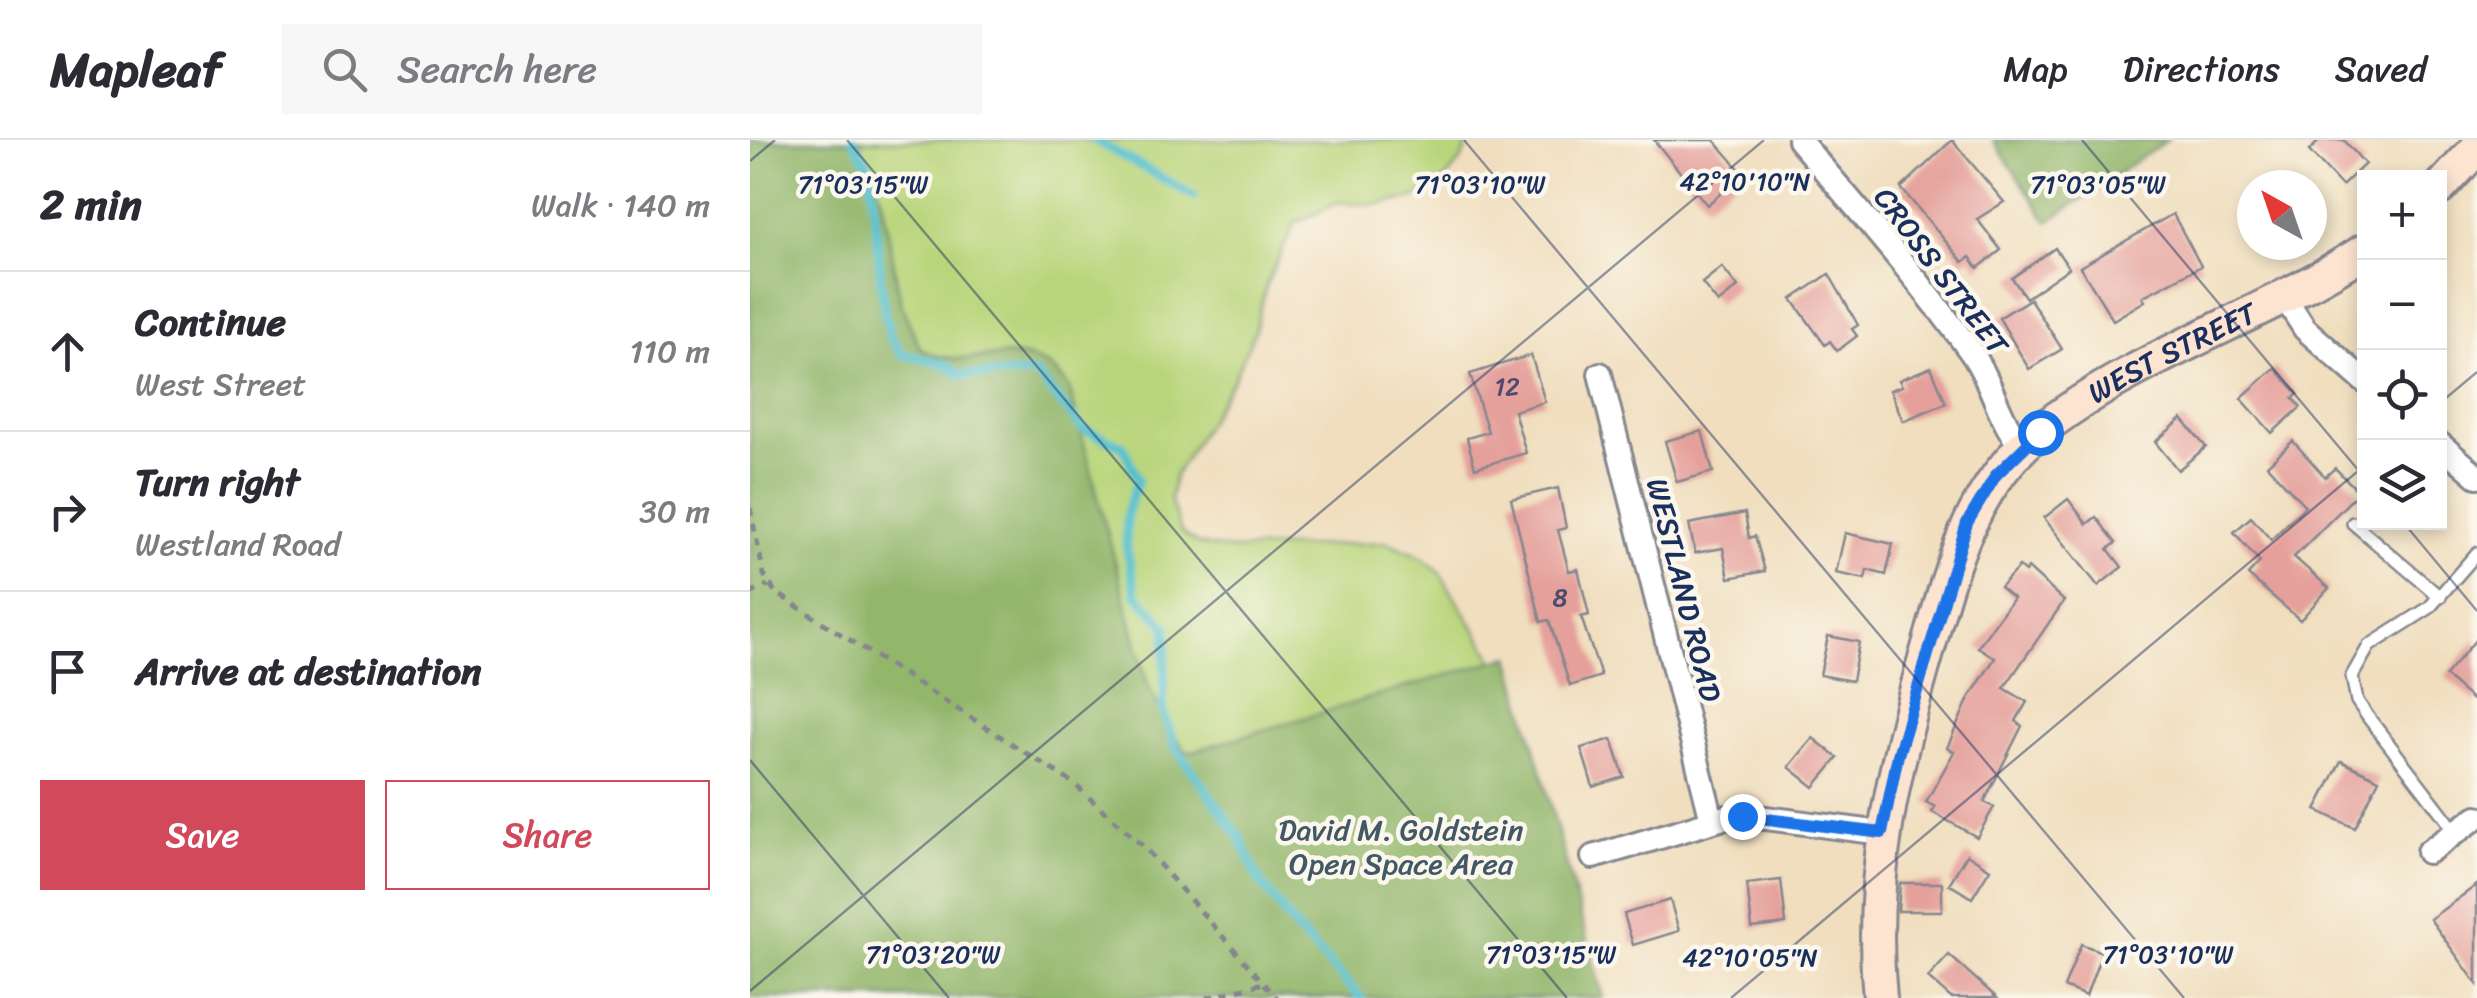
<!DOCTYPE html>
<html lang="en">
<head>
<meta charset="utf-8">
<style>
	:root { --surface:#fff; --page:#f7f7f7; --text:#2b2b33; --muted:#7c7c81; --line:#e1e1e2; --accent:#d1495b }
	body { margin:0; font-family:Sriracha,sans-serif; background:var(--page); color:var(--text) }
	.controls { position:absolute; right:30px; top:30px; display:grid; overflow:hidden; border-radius:0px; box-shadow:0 5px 15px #0003 }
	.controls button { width:90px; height:90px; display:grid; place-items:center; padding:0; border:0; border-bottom:2px solid var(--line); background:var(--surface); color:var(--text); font:50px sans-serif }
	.compass { position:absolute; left:1487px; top:30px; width:90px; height:90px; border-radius:50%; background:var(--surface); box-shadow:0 5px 15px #0003; rotate:320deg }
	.stop { position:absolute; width:30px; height:30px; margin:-22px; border:8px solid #1a73e8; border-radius:50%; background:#fff }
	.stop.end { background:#1a73e8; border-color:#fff; box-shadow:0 2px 10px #0008 }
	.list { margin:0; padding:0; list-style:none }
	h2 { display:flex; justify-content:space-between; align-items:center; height:130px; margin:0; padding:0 40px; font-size:42px }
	h2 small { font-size:32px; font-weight:400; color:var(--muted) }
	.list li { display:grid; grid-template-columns:65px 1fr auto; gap:30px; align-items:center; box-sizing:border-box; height:160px; padding:0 40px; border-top:2px solid var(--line) }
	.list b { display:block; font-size:38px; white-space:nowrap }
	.list p { margin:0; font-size:32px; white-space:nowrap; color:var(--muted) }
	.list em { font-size:32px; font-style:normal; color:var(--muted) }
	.actions { display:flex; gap:20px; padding:30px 40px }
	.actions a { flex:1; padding:22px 0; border:2px solid var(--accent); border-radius:0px; text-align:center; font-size:35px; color:var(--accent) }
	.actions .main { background:var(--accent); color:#fff }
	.icon { flex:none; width:55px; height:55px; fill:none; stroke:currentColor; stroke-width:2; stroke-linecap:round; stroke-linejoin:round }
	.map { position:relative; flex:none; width:1727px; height:858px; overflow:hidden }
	header { display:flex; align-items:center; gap:60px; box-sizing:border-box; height:140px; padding:0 50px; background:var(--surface); border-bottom:2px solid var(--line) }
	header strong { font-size:48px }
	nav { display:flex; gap:55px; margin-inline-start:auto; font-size:35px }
	.search { width:700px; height:90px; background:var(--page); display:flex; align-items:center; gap:25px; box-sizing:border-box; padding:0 35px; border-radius:0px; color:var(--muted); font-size:38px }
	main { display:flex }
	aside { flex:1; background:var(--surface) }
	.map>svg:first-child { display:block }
	.green { fill:#b9d57b; stroke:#6a826c; stroke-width:2.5 }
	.forest { fill:#92b66b; stroke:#567264; stroke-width:2.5 }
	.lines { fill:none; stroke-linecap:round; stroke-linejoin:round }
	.stream { stroke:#54c0ce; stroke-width:9 }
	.building { fill:#e5a09b }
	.lane-casing { stroke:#86868e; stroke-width:16 }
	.street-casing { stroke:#86868e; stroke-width:28 }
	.secondary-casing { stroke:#86868e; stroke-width:38 }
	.path { stroke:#86868e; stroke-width:5; stroke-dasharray:8 8; stroke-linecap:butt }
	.lane { stroke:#fff; stroke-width:11 }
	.street { stroke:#fff; stroke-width:22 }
	.secondary { stroke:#fde4d0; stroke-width:32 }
	.route { stroke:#1a73e8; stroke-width:12 }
	.ticks { fill:none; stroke:#1b2f5e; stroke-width:2.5; stroke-opacity:0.45 }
	.labels { text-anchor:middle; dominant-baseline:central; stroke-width:9; stroke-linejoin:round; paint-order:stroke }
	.number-label { font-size:25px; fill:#4e4b6d }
	.street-label { font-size:30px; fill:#1b2f5e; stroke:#fbf7ec }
	.park-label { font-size:30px; fill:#425865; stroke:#fbf7ec }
	.ticks-label { font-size:25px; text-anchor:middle; fill:#1b2f5e; stroke:#fbf7ec; stroke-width:9; stroke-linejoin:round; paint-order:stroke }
</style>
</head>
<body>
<header>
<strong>Mapleaf</strong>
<div class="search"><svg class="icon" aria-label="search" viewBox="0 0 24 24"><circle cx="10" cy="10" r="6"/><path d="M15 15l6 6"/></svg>Search here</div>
<nav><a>Map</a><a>Directions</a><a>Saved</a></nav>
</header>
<main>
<aside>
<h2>2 min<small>Walk · 140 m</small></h2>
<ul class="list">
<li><svg class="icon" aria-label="ahead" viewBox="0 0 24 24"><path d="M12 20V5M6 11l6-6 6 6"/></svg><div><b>Continue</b><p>West Street</p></div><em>110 m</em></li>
<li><svg class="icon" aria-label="right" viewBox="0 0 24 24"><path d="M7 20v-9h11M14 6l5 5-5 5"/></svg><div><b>Turn right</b><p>Westland Road</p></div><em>30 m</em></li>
<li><svg class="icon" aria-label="arrive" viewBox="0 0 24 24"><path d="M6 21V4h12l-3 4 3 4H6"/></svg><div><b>Arrive at destination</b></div></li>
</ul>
<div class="actions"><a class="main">Save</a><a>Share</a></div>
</aside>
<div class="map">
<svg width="1727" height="858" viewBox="0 0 1727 858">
	<rect width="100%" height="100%" fill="#fbf7ec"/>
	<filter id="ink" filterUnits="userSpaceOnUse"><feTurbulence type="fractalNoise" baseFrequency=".01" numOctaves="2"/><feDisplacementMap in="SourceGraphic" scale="20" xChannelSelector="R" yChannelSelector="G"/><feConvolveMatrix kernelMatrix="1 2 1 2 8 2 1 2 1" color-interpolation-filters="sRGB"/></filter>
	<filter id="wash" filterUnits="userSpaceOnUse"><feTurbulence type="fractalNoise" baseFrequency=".0048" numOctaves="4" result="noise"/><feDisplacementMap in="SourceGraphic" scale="40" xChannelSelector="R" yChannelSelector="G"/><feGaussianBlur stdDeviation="2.25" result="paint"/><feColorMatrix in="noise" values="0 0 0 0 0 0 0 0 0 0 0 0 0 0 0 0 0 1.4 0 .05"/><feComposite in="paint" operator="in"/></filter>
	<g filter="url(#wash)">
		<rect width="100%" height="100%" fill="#f0debe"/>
		<polygon class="green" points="0,0 719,0 712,19 694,41 664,58 623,65 589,62 545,83 516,145 505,191 483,240 425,335 420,359 431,392 448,404 481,410 637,402 668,415 688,430 740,513 762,562 602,858"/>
		<g class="forest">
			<path d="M0,0H109L132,59L151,164L170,208C219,239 274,185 319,247L396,539L413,578L437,613L760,516L853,858H0Z"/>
			<polygon points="1243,0 1417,0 1298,82"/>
		</g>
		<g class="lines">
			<g class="stream">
				<polyline points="103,0 120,28 134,170 141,199 152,214 195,224 211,235 286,234 333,289 373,306 388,340 377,371 376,405 386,454 417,487 413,572 426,608 490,697 508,739 546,789 611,858"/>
				<polyline points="344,0 444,56"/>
			</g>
		</g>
		<g id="blocks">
			<g class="building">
				<polygon points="904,0 964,0 994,34 957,65"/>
				<polygon points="1202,0 1254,62 1227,79 1251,110 1228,128 1220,117 1213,122 1151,48"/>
				<polygon points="1570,0 1594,0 1615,24 1592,46 1559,11"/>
				<polygon points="1423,74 1451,126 1392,157 1395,161 1363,180 1330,127"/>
				<polygon points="1305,108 1319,128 1276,158 1262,138"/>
				<polygon points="972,127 988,147 968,163 952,143"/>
				<polygon points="1079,134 1108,185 1102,189 1107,196 1087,211 1080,201 1075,205 1042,159"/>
				<polygon points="1280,159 1312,209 1279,229 1249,178"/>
				<polygon points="781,215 795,262 764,271 776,313 725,328 717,298 738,292 720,234"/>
				<polygon points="1181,227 1196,263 1153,281 1140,250 1152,246 1149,240"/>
				<polygon points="1525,228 1548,254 1543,258 1551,267 1522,293 1491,258"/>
				<polygon points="1432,279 1456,307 1428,330 1405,302"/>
				<polygon points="952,291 963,332 927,342 915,301"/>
				<polygon points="1543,301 1575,337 1585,328 1609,352 1544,417 1579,448 1550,480 1498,435 1510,422 1484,392 1501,377 1521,400 1555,366 1517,325"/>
				<polygon points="808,348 816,388 808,390 819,431 828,429 839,475 831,477 851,536 820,546 799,480 791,482 761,359"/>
				<polygon points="1318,359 1337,384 1346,377 1366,403 1358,409 1372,427 1348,446 1294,378"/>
				<polygon points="995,373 999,398 1005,396 1015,431 979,438 973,408 945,413 939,384"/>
				<polygon points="1095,393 1143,404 1136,435 1117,430 1115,439 1086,433"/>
				<polygon points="1269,427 1275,432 1278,428 1314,461 1254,548 1277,562 1266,581 1272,586 1234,662 1244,667 1227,697 1182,672 1185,667 1176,662 1204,612 1197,608 1219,558 1245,518 1228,507 1263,458 1250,447"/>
				<polygon points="1078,496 1109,502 1102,541 1070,535"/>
				<polygon points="1727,498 1727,564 1695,536"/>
				<polygon points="1063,598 1088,618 1064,647 1039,627"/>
				<polygon points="862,599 874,637 843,647 831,608"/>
				<polygon points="1591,621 1629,639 1605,688 1566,670"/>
				<polygon points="1217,714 1240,729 1222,758 1199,744"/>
				<polygon points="1031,740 1036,784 1002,788 997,744"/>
				<polygon points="1150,743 1192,743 1192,771 1148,771"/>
				<polygon points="1727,745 1727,844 1680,779"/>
				<polygon points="920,760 929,791 883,805 874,774"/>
				<polygon points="1331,804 1352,812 1336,856 1314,847"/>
				<polygon points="1199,815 1247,858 1201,858 1178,838"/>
			</g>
		</g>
	</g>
	<g filter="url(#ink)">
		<use href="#blocks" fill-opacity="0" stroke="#86868e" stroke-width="2.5"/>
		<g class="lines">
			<defs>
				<g id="lane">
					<polyline points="1603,383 1690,457"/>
					<polyline points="1706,692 1618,577 1607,561 1602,536 1619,506 1679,468 1727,413"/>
				</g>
				<g id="street">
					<path d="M1049,0C1108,70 1168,138 1221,212C1243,242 1247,278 1272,307"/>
					<polyline points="1535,158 1555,189 1614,241"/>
					<polyline points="850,234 962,680"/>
					<polyline points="1690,304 1727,336"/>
					<polyline points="1678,712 1727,677"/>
					<polyline points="843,717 977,677 1008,677 1132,693"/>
				</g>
				<g id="secondary">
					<polyline points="1690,48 1727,8"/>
					<path id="s1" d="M1130,858C1118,738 1143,631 1176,516C1200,431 1219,349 1290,291C1383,217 1513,177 1614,111"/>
				</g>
			</defs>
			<use href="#lane" class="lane-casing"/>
			<use href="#street" class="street-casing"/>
			<use href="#secondary" class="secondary-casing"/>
			<g class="path">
				<polyline points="0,368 14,435 25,452 323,643 394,707 527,858"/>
				<polyline points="0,454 18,445"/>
				<polyline points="457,858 514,843"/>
			</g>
			<use href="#lane" class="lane"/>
			<use href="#street" class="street"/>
			<use href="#secondary" class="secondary"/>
		</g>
	</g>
	<g class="lines" filter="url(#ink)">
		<polyline class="route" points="992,676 1132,693 1148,615 1217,383 1246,335 1290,292"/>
	</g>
	<path class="ticks" d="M97,0L817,858M714,0L1434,858M1332,0L1614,337M0,21L25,0M1690,263L1727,232M1653,382L1727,471M0,620L199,858M0,851L1014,0M981,858L1614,326"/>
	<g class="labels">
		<g class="number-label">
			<text x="757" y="246">12</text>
			<text x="810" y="457">8</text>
		</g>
		<g class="street-label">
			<text transform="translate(1191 131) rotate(53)">CROSS STREET</text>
			<text stroke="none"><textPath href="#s1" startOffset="758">WEST STREET</textPath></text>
			<text transform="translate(934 450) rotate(76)">WESTLAND ROAD</text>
		</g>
		<g class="park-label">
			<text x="651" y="690">David M. Goldstein<tspan x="651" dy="34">Open Space Area</tspan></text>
		</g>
	</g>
	<g class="ticks-label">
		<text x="995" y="50">42°10'10"N</text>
		<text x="1348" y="53">71°03'05"W</text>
		<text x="113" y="53">71°03'15"W</text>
		<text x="730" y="53">71°03'10"W</text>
		<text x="183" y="823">71°03'20"W</text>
		<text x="801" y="823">71°03'15"W</text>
		<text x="1418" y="823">71°03'10"W</text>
		<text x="1000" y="826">42°10'05"N</text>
	</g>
</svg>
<div class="controls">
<button>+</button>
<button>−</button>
<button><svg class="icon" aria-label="locate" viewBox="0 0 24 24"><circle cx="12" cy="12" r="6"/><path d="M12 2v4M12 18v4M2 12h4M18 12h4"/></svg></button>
<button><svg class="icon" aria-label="layers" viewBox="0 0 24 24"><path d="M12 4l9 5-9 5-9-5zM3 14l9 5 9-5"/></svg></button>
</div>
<svg class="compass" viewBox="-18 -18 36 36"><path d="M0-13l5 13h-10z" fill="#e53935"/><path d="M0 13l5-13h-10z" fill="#7c7c81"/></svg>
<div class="stop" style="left:1290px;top:292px"></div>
<div class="stop end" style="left:992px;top:676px"></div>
</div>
</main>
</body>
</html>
